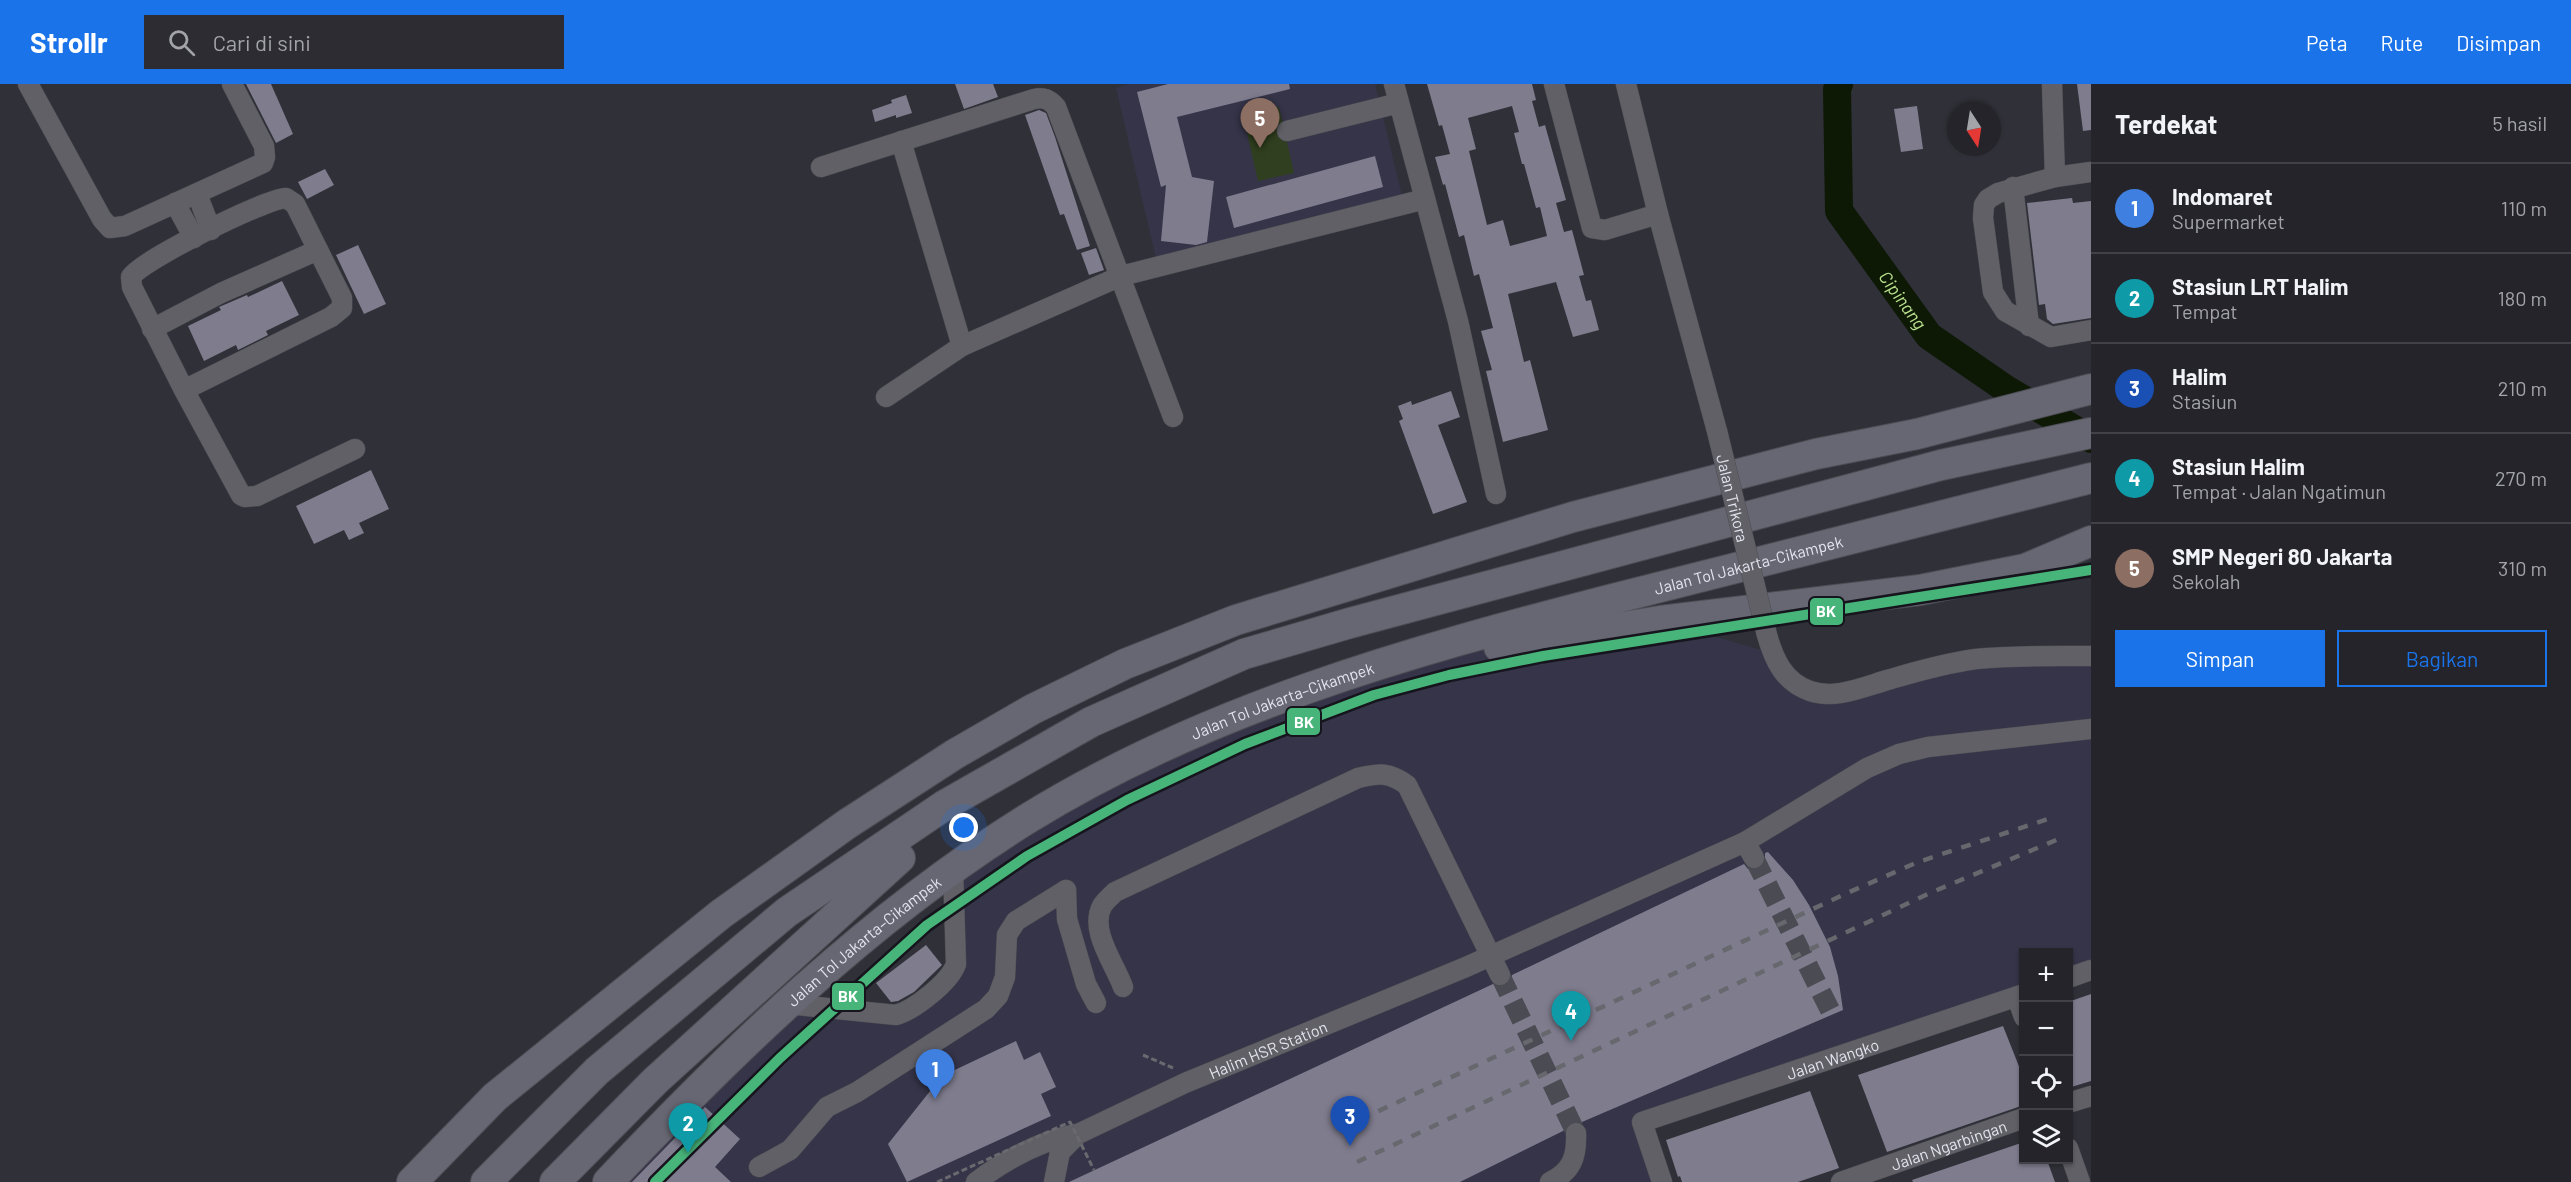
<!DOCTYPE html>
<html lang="id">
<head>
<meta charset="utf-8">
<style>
	:root { --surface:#24242a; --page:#2c2c32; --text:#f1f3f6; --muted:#a3a4a8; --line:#414147; --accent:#1a73e8 }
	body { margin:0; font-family:Barlow,sans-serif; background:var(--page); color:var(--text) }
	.controls { position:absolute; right:18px; bottom:18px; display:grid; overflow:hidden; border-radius:0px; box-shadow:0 2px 4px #0004 }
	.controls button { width:54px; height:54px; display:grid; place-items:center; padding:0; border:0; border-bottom:2px solid var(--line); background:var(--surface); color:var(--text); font:30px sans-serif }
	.compass { position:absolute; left:1947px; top:18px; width:54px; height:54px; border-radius:50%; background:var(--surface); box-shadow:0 2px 4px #0004; rotate:168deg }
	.you { position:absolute; left:964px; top:744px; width:21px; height:21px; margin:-15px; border:4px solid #fff; border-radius:50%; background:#1a73e8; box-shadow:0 0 0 9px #1a73e833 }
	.badge { display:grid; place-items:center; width:39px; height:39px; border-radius:50%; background:var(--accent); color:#fff; font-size:20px; font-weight:700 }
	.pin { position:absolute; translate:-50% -50px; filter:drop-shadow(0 2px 3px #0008) }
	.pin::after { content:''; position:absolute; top:32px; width:21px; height:18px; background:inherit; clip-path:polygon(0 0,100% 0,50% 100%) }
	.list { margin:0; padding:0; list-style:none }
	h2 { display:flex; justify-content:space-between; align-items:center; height:78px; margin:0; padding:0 24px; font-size:26px }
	h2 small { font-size:20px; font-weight:400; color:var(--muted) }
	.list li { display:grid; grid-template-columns:39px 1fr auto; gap:18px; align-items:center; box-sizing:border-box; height:90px; padding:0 24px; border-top:2px solid var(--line) }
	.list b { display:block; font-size:22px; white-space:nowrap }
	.list p { margin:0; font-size:20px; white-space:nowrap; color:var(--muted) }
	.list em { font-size:20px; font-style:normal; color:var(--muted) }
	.actions { display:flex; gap:12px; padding:18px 24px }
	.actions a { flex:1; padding:14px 0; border:2px solid var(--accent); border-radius:0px; text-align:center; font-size:21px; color:var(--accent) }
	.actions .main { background:var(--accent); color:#fff }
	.icon { flex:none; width:33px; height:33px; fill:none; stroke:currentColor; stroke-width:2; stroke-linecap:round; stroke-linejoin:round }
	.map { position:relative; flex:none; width:2091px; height:1098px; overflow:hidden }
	header { display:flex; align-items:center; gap:36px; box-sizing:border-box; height:84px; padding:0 30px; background:var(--accent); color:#fff }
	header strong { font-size:28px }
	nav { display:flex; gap:33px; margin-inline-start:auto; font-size:21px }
	.search { width:420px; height:54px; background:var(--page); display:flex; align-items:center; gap:15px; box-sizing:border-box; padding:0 21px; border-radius:0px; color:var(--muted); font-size:22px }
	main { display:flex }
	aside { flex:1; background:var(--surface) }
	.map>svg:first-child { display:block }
	.built { fill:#353448 }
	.green { fill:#303f1f }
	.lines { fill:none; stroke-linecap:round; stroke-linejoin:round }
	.river { stroke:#0d1805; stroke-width:28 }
	.building { fill:#7e7c8d; fill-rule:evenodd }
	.minor-tunnel { stroke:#4b4b53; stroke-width:20; stroke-dasharray:20 10; stroke-linecap:butt }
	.minor-casing { stroke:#4d4d55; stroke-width:21 }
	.highway-casing { stroke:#4d4d55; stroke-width:32 }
	.path { stroke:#6a696f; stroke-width:3; stroke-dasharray:6 3; stroke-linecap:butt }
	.minor { stroke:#606066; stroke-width:20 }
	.highway { stroke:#676773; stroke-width:30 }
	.rail { stroke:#67676e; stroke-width:4.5; stroke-dasharray:10 10; stroke-linecap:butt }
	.minor-bridge-casing { stroke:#4d4d55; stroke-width:21; stroke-linecap:butt }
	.path-bridge { stroke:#6a696f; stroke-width:3; stroke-dasharray:6 3; stroke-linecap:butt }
	.minor-bridge { stroke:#606066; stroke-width:20 }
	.rail-1-casing { stroke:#16151d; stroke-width:15 }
	.rail-1 { stroke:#47b479; stroke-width:10 }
	.labels { text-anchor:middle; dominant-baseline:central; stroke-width:6; stroke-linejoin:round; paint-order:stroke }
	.street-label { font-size:16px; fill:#e4e4ef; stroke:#16151d }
	.water-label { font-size:18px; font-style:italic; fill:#bae38e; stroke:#16151d }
	.line-badge { stroke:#16151d; stroke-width:2 }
	.badge-label { font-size:16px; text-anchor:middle; font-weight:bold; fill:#fff }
</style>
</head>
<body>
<header>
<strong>Strollr</strong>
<div class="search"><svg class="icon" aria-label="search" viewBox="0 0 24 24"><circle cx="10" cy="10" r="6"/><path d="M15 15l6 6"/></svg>Cari di sini</div>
<nav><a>Peta</a><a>Rute</a><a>Disimpan</a></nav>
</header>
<main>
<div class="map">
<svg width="2091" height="1098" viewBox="0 0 2091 1098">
	<rect width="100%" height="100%" fill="#303038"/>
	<g class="built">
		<polygon points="1129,0 1375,0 1405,124 1158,183 1116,4"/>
		<polygon points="1660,537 1772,569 1811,607 1913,589 2091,572 2091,886 2069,894 2068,868 2024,868 2023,910 1643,1038 1662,1098 608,1098 787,920 896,931 952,891 953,784 1133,677 1457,570"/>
	</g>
	<polygon class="green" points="1279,23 1294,89 1258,97 1243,31"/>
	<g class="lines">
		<path class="river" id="s1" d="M1839,0L1837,5L1839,127L1929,252L2006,305L2091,355"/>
	</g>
	<g class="building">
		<polygon points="246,0 271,0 293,50 276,59"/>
		<polygon points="955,0 993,0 998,13 964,25"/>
		<polygon points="1168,0 1289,0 1290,5 1177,33 1192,93 1214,97 1207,158 1196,161 1161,157 1166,101 1161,103 1137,8"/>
		<path d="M1427,0H1532L1536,16L1532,17L1539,43L1545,41L1566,116L1556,119L1564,148L1572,146L1584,191L1579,192L1586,217L1591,216L1599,246L1573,253L1556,198L1508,210L1524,278L1530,276L1548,346L1503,358L1486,287L1492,286L1481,247L1493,244L1479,190L1474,192L1464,151L1459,153L1445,100L1443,101L1435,73L1450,70L1442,41L1439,42ZM1512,22L1519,48L1514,49L1522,80H1524L1536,124L1540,123L1547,152L1510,162L1503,136L1487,141L1469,67L1476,65L1468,34Z"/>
		<polygon points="2077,0 2091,0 2091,46 2083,47"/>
		<polygon points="906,11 912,29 896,34 896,31 875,38 872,26 892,19 891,16"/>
		<polygon points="1917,22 1923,65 1901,68 1894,25"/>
		<polygon points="1039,26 1046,29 1055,53 1090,162 1077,166 1064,130 1060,131 1025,31"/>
		<polygon points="1375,72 1383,103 1234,144 1226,113"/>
		<polygon points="325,85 334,101 307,115 298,98"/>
		<polygon points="2072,114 2073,119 2091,117 2091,234 2053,240 2047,235 2045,220 2039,221 2027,119"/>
		<polygon points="358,161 386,220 364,230 336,171"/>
		<polygon points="1096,164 1104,186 1089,191 1081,169"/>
		<polygon points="282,197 299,231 266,247 268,251 238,266 236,261 204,277 188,242 221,226 219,223 247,211 248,213"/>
		<polygon points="1451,307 1460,333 1438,341 1467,418 1433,430 1399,337 1403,335 1398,322 1411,317 1412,321"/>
		<polygon points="371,386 389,425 359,439 364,449 349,456 344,446 314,460 296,422"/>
		<polygon points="1768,768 1793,796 1809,821 1830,863 1838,892 1843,926 1582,1038 1570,1038 1565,1046 1460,1098 1069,1098 1493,900 1505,902 1510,897 1512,891 1744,780 1748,785 1759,785 1765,780 1765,769"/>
		<polygon points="926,861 942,881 914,908 898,917 891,918 876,899"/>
		<polygon points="2091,910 2091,997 2068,1004 2068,918"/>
		<polygon points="2003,942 2024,995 2024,1021 1887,1068 1858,991"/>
		<polygon points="1016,957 1024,976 1040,968 1056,1003 1041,1010 1051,1032 907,1098 888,1060 942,992"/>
		<polygon points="1810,1007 1839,1084 1798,1098 1682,1098 1680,1092 1678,1093 1666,1056"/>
		<polygon points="705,1023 740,1055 715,1083 731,1098 632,1098"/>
		<polygon points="2024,1058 2024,1076 2047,1076 2055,1098 1913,1098 1912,1096"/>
	</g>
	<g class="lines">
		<g class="minor-tunnel">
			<polyline points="1754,774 1834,934"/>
			<polyline points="1500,891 1576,1049"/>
		</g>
		<defs>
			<g id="minor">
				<polyline points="28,0 102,135 110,144 125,142 263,79 265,73 264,62 232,0"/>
				<polyline points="1394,0 1458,237 1496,410"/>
				<polyline points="1554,0 1592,144 1605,146 1658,130"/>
				<polyline points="1626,0 1658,130 1717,347"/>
				<polyline points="2052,0 2055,93"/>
				<polyline points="1287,47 1399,19"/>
				<polyline points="901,57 962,262"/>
				<path d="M821,83L1034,15C1044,13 1049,15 1056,23L1173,333"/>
				<polyline points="2091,88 2055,93 1998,109 1988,115 1984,121 1983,134 1993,208 2005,227 2051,253 2091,246"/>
				<polyline points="2013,103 2029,242"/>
				<polyline points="197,110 211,146"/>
				<polyline points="175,119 194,154"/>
				<polyline points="152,245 221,209 318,166"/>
				<path d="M184,306L331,233L342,224V214L295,120L286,114C265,115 142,176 131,193L132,203L184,306L241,411L245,413L257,412L355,365"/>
				<polyline points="886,313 962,262 1121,192 1425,115"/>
				<path d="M1767,551C1774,576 1784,598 1810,607C1836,616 1865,602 1891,595C1918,587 1947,579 1976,575C2014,571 2053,572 2091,572"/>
				<polyline points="1745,758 1754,774"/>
				<polyline points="1066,806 1067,835 1086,900 1096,919"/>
				<polyline points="2068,894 2091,886"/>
				<path d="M1123,903C1115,880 1089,847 1102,822C1105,817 1111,812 1115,808L1358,694C1380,689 1389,688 1407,701L1500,891"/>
				<polyline points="2017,913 2024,933"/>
				<path d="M787,920L896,931C914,926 950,898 956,880L953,784"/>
				<polyline points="2068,1019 2091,1012"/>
				<polyline points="2068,1064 2080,1098"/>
				<polyline points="759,1083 790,1066 827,1023 857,1008 986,925 998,912 1005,893 1007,851 1016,837 1066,806"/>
				<path d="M976,1098C1005,1076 1040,1057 1076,1050"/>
				<path id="s2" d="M1054,1098L1060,1068L1078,1050L1185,999L1466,883L1745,758L1867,684L1899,670L1928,663L2091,645"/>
				<path d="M1550,1098C1572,1087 1577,1073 1576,1049"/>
				<path id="s3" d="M1662,1098L1642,1038L2024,910"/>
				<path id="s4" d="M1841,1098L2024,1034"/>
			</g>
			<g id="highway">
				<polyline points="1499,563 1660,537 1920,506 2025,485 2091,457"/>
				<polyline points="412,1098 495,1013 721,830 847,740 955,670 1033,625 1125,580 1236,536 1573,433 1816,370 1917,350 2091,305"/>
				<polyline points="486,1098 597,987 787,828 945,721 1091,638 1244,570 1350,539 1941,381 2091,349"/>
				<polyline points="555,1098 655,997 900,774"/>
				<path id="s5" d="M608,1098C735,964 870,833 1027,735C1205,625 1408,568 1609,516C1769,474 1930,434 2091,394"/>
			</g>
		</defs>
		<use href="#minor" class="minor-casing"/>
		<use href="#highway" class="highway-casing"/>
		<polyline class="path" points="1143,971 1173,984"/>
		<use href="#minor" class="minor"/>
		<use href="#highway" class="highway"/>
		<g class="rail">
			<polyline points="1342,1044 1845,810 1918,778 2054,733"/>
			<polyline points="1357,1078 1930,809 2061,754"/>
		</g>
		<defs>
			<g id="minor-bridge">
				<path id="s6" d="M1717,347L1767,551"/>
			</g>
		</defs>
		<use href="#minor-bridge" class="minor-bridge-casing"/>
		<polyline class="path-bridge" points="937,1098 1070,1038 1094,1086"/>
		<use href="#minor-bridge" class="minor-bridge"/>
		<defs>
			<polyline id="rail-1" points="655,1098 780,974 927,841 1027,772 1127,716 1245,660 1374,611 1449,591 1543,572 2091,486"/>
		</defs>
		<use href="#rail-1" class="rail-1-casing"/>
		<use href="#rail-1" class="rail-1"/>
	</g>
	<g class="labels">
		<g class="street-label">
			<text stroke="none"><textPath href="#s6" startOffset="69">Jalan Trikora</textPath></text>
			<text stroke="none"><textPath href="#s5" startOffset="1324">Jalan Tol Jakarta–Cikampek</textPath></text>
			<text stroke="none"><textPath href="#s5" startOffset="838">Jalan Tol Jakarta–Cikampek</textPath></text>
			<text stroke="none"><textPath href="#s5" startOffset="352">Jalan Tol Jakarta–Cikampek</textPath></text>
			<text stroke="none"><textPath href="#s2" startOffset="264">Halim HSR Station</textPath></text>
			<text stroke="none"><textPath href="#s3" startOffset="264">Jalan Wangko</textPath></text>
			<text stroke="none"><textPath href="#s4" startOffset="114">Jalan Ngarbingan</textPath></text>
		</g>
		<g class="water-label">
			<text stroke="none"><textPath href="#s1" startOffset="237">Cipinang</textPath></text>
		</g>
	</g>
	<g class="line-badge">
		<rect x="1809" y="513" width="35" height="29" rx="6" fill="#47b479"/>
		<rect x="1286" y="623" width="35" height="29" rx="6" fill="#47b479"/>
		<rect x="831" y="898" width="34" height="29" rx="6" fill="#47b479"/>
	</g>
	<g class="badge-label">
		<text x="1826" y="533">BK</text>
		<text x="1304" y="644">BK</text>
		<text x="848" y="918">BK</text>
	</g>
</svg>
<div class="controls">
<button>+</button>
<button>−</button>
<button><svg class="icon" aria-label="locate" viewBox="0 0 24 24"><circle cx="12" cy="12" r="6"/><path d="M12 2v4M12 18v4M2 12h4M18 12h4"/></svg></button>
<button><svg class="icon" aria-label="layers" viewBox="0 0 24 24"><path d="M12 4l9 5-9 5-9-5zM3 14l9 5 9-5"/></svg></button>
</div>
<svg class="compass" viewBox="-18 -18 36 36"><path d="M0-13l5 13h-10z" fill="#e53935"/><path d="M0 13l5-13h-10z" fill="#a3a4a8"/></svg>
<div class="you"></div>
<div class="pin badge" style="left:935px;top:1015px;background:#3f7fe0">1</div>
<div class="pin badge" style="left:688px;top:1069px;background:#0f9aa8">2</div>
<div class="pin badge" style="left:1350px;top:1062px;background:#1a4fb4">3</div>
<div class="pin badge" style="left:1571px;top:957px;background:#0f9aa8">4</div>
<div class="pin badge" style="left:1260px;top:64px;background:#8d6e63">5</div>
</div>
<aside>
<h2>Terdekat<small>5 hasil</small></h2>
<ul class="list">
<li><span class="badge" style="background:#3f7fe0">1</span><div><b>Indomaret</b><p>Supermarket</p></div><em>110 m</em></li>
<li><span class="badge" style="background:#0f9aa8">2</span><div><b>Stasiun LRT Halim</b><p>Tempat</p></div><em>180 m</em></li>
<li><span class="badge" style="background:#1a4fb4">3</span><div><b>Halim</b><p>Stasiun</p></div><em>210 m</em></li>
<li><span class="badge" style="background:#0f9aa8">4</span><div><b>Stasiun Halim</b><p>Tempat · Jalan Ngatimun</p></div><em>270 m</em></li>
<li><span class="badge" style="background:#8d6e63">5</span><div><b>SMP Negeri 80 Jakarta</b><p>Sekolah</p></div><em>310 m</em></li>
</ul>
<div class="actions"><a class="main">Simpan</a><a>Bagikan</a></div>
</aside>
</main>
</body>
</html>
